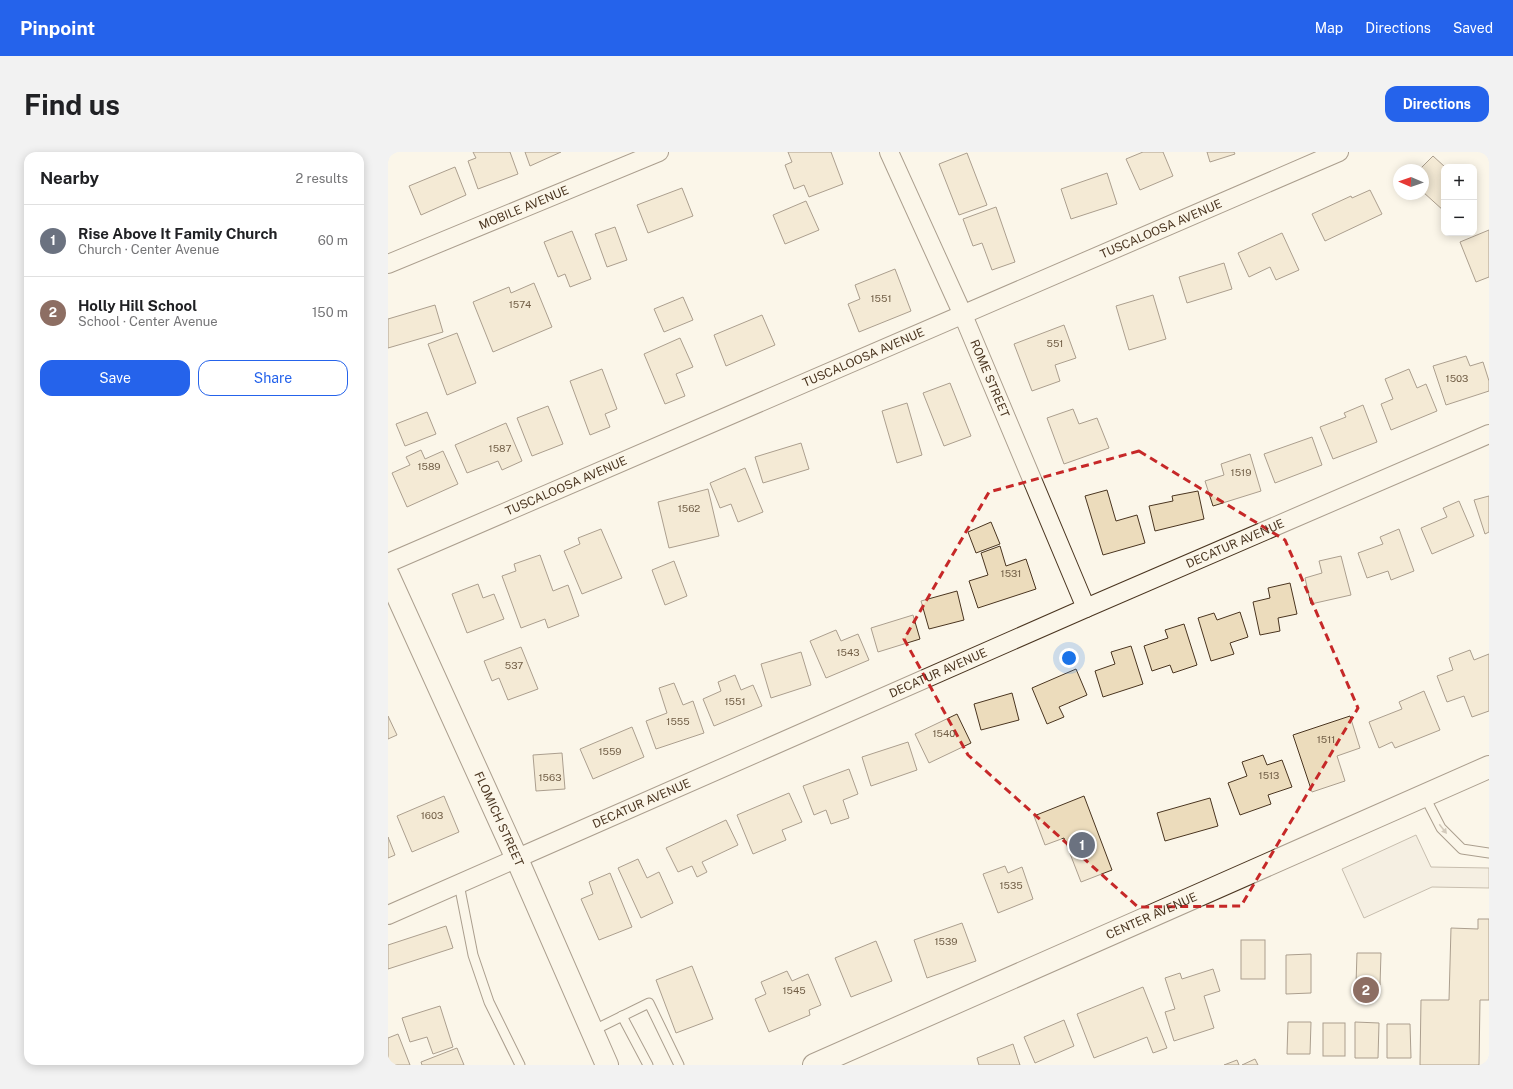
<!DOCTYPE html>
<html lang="en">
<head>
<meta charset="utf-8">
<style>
	:root { --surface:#fff; --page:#f2f2f2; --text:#202124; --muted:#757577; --line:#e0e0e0; --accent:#2563eb }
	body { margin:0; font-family:"Public Sans",sans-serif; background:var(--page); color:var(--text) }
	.controls { position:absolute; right:12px; top:12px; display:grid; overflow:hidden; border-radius:8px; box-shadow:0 2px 10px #0003 }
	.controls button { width:36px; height:36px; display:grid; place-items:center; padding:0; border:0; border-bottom:1px solid var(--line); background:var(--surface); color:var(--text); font:20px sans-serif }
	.compass { position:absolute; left:1005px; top:12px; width:36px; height:36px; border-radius:50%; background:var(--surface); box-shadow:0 2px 10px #0003; rotate:272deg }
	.you { position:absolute; left:681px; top:506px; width:14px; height:14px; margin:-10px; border:3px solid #fff; border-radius:50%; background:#1a73e8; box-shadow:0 0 0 6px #1a73e833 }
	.badge { display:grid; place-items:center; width:26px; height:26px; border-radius:50%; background:var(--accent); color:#fff; font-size:13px; font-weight:700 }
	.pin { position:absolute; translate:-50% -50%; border:2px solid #fff; box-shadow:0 1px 4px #0006 }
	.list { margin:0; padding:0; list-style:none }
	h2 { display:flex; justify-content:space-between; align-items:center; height:52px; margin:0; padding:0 16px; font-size:17px }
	h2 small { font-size:13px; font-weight:400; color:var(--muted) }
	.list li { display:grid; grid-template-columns:26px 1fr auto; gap:12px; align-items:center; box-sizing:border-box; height:72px; padding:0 16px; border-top:1px solid var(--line) }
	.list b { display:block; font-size:15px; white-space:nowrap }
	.list p { margin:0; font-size:13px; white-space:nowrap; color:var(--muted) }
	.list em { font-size:13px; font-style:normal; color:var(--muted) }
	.actions { display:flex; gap:8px; padding:12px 16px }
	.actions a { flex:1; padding:9px 0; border:1px solid var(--accent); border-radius:12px; text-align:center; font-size:14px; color:var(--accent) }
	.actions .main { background:var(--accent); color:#fff }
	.map { position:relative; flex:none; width:1101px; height:913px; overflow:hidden; border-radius:12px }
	header { display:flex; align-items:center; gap:24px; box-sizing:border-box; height:56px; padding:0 20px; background:var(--accent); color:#fff }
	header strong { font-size:19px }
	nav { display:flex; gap:22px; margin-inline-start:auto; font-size:14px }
	.intro { display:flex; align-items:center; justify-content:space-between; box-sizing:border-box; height:96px; padding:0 24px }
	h1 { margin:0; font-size:28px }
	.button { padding:10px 18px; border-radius:12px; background:var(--accent); color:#fff; font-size:14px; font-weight:700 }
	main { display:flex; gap:24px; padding:0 24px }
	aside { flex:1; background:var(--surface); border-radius:12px; box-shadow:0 2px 10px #0003 }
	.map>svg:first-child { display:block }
	.parking { fill:#ede7d9; stroke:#887966 }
	.building { fill:#ecdcbc; stroke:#4a3520 }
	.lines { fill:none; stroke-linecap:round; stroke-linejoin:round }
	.service-casing { stroke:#4a3520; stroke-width:11 }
	.minor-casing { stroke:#4a3520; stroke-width:20 }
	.tertiary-casing { stroke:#4a3520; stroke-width:24 }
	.service { stroke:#fbf6e9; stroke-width:9 }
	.minor { stroke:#fbf6e9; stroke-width:18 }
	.tertiary { stroke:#fbf6e9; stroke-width:22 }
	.oneway { fill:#a29684 }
	.marked { fill:none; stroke:#c62828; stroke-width:3; stroke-dasharray:8 5; stroke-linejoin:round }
	.labels { text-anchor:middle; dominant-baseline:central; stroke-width:3; stroke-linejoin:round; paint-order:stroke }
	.number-label { font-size:10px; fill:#725f47 }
	.street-label { font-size:12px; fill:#4a3520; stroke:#fbf6e9 }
</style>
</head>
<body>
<header>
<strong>Pinpoint</strong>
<nav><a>Map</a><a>Directions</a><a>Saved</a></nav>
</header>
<div class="intro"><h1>Find us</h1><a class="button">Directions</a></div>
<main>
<aside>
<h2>Nearby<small>2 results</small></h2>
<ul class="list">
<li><span class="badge" style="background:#6b7280">1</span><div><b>Rise Above It Family Church</b><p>Church · Center Avenue</p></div><em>60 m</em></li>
<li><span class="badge" style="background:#8d6e63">2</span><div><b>Holly Hill School</b><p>School · Center Avenue</p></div><em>150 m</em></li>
</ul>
<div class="actions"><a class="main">Save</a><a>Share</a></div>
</aside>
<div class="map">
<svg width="1101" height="913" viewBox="0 0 1101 913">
	<rect width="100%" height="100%" fill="#fbf6e9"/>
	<polygon class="parking" points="1028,683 1043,715 1101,716 1101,736 1044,735 976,766 954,717"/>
	<g class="building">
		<polygon points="85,0 122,0 130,22 90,37 80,9 88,6"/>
		<polygon points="137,0 173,0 142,14"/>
		<polygon points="400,0 443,0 455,32 421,45 416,33 406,37 397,13 404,10"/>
		<polygon points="755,0 775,0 785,24 752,38 738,7"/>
		<polygon points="819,0 846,0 847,2 822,10"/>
		<polygon points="579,1 599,53 571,63 551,12"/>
		<polygon points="1045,4 1057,15 1056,15 1056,59 1035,40 1035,18 1031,18"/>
		<polygon points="67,15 78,43 33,63 21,34"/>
		<polygon points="719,21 729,52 683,67 673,37"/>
		<polygon points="294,36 305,64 260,81 249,53"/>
		<polygon points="982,38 994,62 937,89 924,62 963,44 964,46"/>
		<polygon points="418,49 431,78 397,92 385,63"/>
		<polygon points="608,55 627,110 604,118 594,91 585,94 575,67"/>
		<polygon points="227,75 239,108 219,115 207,82"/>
		<polygon points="1101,78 1101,125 1088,130 1072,90"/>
		<polygon points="184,79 203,127 182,135 177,122 170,125 156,90"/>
		<polygon points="894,81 911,118 888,128 882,115 861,125 850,101"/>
		<polygon points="836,111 844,137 799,151 791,125"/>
		<polygon points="507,117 523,159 471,180 460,152 472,147 467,133"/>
		<polygon points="146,131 164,175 105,200 85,150 121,135 123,141"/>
		<polygon points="765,143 778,187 741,198 728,154"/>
		<polygon points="295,145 305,168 276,180 266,157"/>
		<polygon points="47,153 55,180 0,196 0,167"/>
		<polygon points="374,163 387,193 338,214 326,183"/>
		<polygon points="676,173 688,206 667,213 672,229 644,239 626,192"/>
		<polygon points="69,181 88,231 59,243 40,192"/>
		<polygon points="292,186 305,215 288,222 297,244 277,252 256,202"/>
		<polygon points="1078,204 1082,214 1095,210 1101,229 1101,239 1058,253 1045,214"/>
		<polygon points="214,217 229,257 217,262 222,275 202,283 182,229"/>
		<polygon points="1021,217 1029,236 1038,232 1049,259 1003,278 993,252 1005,247 997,227"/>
		<polygon points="562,231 583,284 556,294 535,241"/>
		<polygon points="519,251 534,303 509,311 494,259"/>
		<polygon points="975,253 989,290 945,307 932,275 958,265 956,261"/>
		<polygon points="160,254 175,292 144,304 129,266"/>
		<polygon points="685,257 691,272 709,266 721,296 676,312 659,266"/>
		<polygon points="39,260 48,282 17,294 8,272"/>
		<polygon points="118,271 134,309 114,318 110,309 79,321 67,293"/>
		<polygon points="924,285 934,313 887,331 876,302"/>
		<polygon points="413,291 421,317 375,331 367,305"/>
		<polygon points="33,298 37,307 55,299 70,332 19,355 4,321 22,313 18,305"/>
		<polygon points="862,302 873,339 825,354 817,329 836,323 833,312"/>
		<polygon points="357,316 375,360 350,370 343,352 332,356 322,331"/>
		<polygon points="320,337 331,384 281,396 270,350"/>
		<polygon points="719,338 728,369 749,363 757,391 715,403 697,344"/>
		<polygon points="810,339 816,367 767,379 761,354 785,349 784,344"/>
		<polygon points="1101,344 1101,380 1097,382 1086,348"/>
		<polygon points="1071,349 1086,384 1044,402 1033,376 1059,365 1055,356"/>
		<polygon points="603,370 612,392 588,401 580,380"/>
		<polygon points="213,377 234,426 194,442 176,399 192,392 190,386"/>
		<polygon points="1011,377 1026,419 1003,428 1000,419 979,426 970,401 995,392 992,385"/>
		<polygon points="612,394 618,414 638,407 648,437 590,456 581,429 600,423 593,401"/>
		<polygon points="152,403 165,439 180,433 191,464 160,476 157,467 133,476 114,424 128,419 126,412"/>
		<polygon points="953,404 963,443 923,452 917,426 934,421 931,409"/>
		<polygon points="286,409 299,444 277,453 264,418"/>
		<polygon points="902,431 909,462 890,466 892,479 872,483 865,450 882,446 880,436"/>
		<polygon points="90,432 95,446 106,442 116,467 79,481 64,442"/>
		<polygon points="569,439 576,468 541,477 533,449"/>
		<polygon points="852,460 860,485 842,491 846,502 823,509 810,466 826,461 829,468"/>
		<polygon points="525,463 532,487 490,500 483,476"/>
		<polygon points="796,472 809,513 785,521 782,513 764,519 756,494 780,486 777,478"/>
		<polygon points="448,478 453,489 470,482 481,508 438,526 422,489"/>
		<polygon points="743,494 755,532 715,545 707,519 727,512 723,500"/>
		<polygon points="133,495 150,537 120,548 111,526 104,529 96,509"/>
		<polygon points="1082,498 1086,508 1101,502 1101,559 1084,565 1076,544 1059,550 1049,524 1065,518 1061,506"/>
		<polygon points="413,500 423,533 383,546 373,512"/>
		<polygon points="688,517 699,543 671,555 676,565 659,572 644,536"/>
		<polygon points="347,523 353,538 365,533 374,554 326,574 315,547 333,539 330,530"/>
		<polygon points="286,531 295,553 305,549 316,581 268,597 258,569 279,561 271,536"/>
		<polygon points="1036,539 1052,578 1007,596 1004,590 991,596 981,570 1014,557 1011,550"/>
		<polygon points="624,541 631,568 593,578 586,552"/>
		<polygon points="569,562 583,591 541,611 527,582"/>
		<polygon points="0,564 9,583 0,587"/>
		<polygon points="962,564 972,596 949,604 957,629 924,640 905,583"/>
		<polygon points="244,575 256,605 205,627 192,597"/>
		<polygon points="520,590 529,618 483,634 474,605"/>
		<polygon points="174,601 177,637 148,639 145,603"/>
		<polygon points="875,603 879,613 894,608 904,635 880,643 883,652 852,663 840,631 859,624 854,610"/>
		<polygon points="461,617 470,642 455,648 461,666 443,672 438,658 426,663 415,634"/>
		<polygon points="401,641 414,670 394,678 398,688 365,702 349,663"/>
		<polygon points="56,644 71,680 24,700 9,664"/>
		<polygon points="696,644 724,718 693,730 676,686 657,693 646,664"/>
		<polygon points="822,646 830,674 777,689 769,661"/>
		<polygon points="338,668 350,693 314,710 319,720 309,725 304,714 290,720 278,696"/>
		<polygon points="0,685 7,703 0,706"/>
		<polygon points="250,707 259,726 271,720 285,751 253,766 230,716"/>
		<polygon points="617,714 620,721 634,715 645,747 610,761 595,722"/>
		<polygon points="222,721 244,775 211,788 193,747 205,742 201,730"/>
		<polygon points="1090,767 1101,767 1101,848 1092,848 1091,913 1032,913 1033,848 1061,848 1063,776 1090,777"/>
		<polygon points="574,771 588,809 539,826 526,788"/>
		<polygon points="58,774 65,796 0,817 0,793"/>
		<rect x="853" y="788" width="24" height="39"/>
		<polygon points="488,789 504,829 463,845 447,806"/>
		<polygon points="969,801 993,801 992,833 968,832"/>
		<polygon points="923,802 923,841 898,842 898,803"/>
		<polygon points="304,814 325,867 288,881 268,828"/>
		<polygon points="825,817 832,839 816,844 826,876 786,889 777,860 787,857 777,826 792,821 794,827"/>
		<polygon points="399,819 404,829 420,822 433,853 421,858 422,863 381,880 367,847 378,842 373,830"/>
		<polygon points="755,835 779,896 765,901 759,885 706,906 689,862"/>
		<polygon points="52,854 65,895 45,902 39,885 22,890 14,866"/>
		<polygon points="676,868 686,894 647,911 636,885"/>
		<polygon points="900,870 923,870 922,902 899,902"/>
		<polygon points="967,870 991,871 990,906 967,906"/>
		<rect x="935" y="871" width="22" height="33"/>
		<polygon points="999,872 1022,872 1023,906 999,906"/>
		<polygon points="10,882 22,913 0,913 0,886"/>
		<polygon points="625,892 632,913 591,913 589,906"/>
		<polygon points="69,896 76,913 34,913 33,910"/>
		<polygon points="867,907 870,913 854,913"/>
		<polygon points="849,908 851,913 836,913"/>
	</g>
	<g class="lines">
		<defs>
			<g id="service">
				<polyline points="1036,643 1053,676 1074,697 1101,701"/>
				<polyline points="71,732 85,803 101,850 132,913"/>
				<polyline points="234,864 260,913"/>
				<polyline points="204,879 261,851 291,913"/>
			</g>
			<g id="minor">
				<path id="s1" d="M501,0L575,163L698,456"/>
				<path id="s2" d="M0,112L271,0"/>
				<path id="s3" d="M0,411L951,0"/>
				<path id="s4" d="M0,763L698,456L1101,282"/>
			</g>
			<g id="tertiary">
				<path id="s5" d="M0,423L129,707L219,913"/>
				<path id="s6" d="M426,913L1101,615"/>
			</g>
		</defs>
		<use href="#service" class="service-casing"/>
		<use href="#minor" class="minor-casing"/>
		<use href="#tertiary" class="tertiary-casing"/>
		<use href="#service" class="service"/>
		<use href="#minor" class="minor"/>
		<use href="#tertiary" class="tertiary"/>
	</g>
	<defs><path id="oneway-solid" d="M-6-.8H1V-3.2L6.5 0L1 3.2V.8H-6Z"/></defs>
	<use class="oneway" href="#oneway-solid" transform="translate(1055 677) rotate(52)"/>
	<path d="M0 0H1101V913H0ZM751,299L897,388L970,556L853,754L750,755L580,603L516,487L601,340Z" fill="#fbf6e9" fill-opacity=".55" fill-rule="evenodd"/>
	<path class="marked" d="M751,299L897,388L970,556L853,754L750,755L580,603L516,487L601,340Z"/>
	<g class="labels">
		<g class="number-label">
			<text x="493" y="146">1551</text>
			<text x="132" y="152">1574</text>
			<text x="667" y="191">551</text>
			<text x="1069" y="226">1503</text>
			<text x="112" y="296">1587</text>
			<text x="41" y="314">1589</text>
			<text x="853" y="320">1519</text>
			<text x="301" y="356">1562</text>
			<text x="623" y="421">1531</text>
			<text x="460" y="500">1543</text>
			<text x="126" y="513">537</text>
			<text x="347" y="549">1551</text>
			<text x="290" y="569">1555</text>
			<text x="556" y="581">1540</text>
			<text x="938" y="587">1511</text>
			<text x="222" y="599">1559</text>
			<text x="881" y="623">1513</text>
			<text x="162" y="625">1563</text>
			<text x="44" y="663">1603</text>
			<text x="623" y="733">1535</text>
			<text x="558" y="789">1539</text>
			<text x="406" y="838">1545</text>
		</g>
		<g class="street-label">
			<text stroke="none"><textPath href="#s2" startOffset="147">MOBILE AVENUE</textPath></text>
			<text stroke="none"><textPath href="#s3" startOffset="842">TUSCALOOSA AVENUE</textPath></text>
			<text stroke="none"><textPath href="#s3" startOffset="518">TUSCALOOSA AVENUE</textPath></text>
			<text stroke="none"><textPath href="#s1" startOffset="248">ROME STREET</textPath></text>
			<text stroke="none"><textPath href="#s3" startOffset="194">TUSCALOOSA AVENUE</textPath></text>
			<text stroke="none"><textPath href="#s4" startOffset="925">DECATUR AVENUE</textPath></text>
			<text stroke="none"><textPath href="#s4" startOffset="601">DECATUR AVENUE</textPath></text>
			<text stroke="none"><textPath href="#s4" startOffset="277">DECATUR AVENUE</textPath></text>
			<text stroke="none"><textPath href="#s5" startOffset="268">FLOMICH STREET</textPath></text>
			<text stroke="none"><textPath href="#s6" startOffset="369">CENTER AVENUE</textPath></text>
		</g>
	</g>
</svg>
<div class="controls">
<button>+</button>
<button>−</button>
</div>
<svg class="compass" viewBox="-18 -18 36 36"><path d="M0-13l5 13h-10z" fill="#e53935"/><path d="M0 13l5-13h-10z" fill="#757577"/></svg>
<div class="you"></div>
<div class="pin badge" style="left:694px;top:693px;background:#6b7280">1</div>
<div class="pin badge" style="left:978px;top:838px;background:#8d6e63">2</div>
</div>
</main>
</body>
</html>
